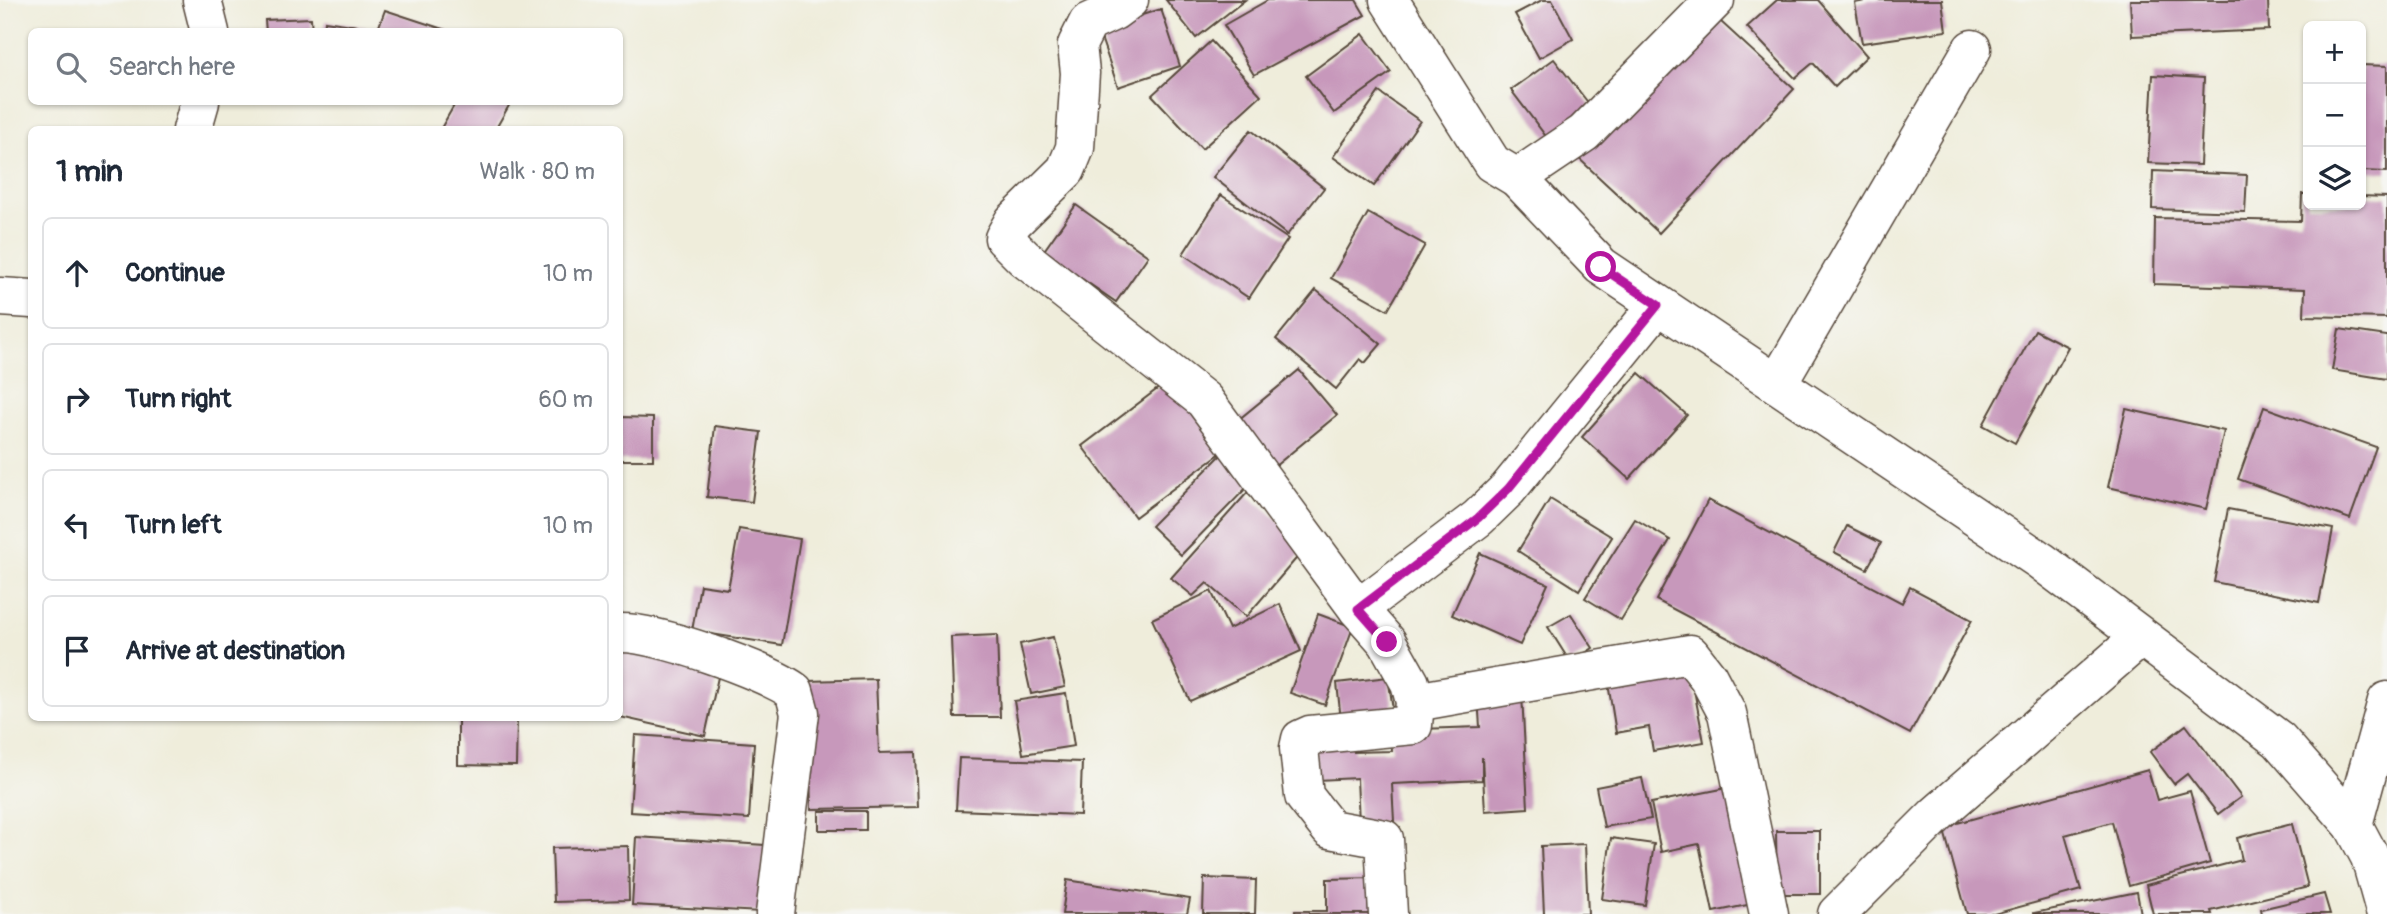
<!DOCTYPE html>
<html lang="en">
<head>
<meta charset="utf-8">
<style>
	:root { --surface:#fff; --page:#f6f6f7; --text:#1f2937; --muted:#747a83; --line:#e0e1e3 }
	body { margin:0; font-family:Pangolin,sans-serif; background:var(--page); color:var(--text) }
	.controls { position:absolute; right:21px; top:21px; display:grid; overflow:hidden; border-radius:10px; box-shadow:0 2px 5px #0004 }
	.controls button { width:63px; height:63px; display:grid; place-items:center; padding:0; border:0; border-bottom:2px solid var(--line); background:var(--surface); color:var(--text); font:35px sans-serif }
	.stop { position:absolute; width:21px; height:21px; margin:-16px; border:5px solid #b5179e; border-radius:50%; background:#fff }
	.stop.end { background:#b5179e; border-color:#fff; box-shadow:0 2px 7px #0008 }
	.list { margin:0; padding:0; list-style:none }
	h2 { display:flex; justify-content:space-between; align-items:center; height:91px; margin:0; padding:0 28px; font-size:30px }
	h2 small { font-size:23px; font-weight:400; color:var(--muted) }
	.list li { display:grid; grid-template-columns:46px 1fr auto; gap:21px; align-items:center; box-sizing:border-box; height:112px; margin:0 14px 14px; padding:0 14px; border:2px solid var(--line); border-radius:10px }
	.list b { display:block; font-size:26px; white-space:nowrap }
	.list em { font-size:23px; font-style:normal; color:var(--muted) }
	.icon { flex:none; width:38px; height:38px; fill:none; stroke:currentColor; stroke-width:2; stroke-linecap:round; stroke-linejoin:round }
	.map { position:relative; flex:none; width:2387px; height:914px; overflow:hidden }
	.search { position:absolute; background:var(--surface); box-shadow:0 2px 5px #0004; left:28px; top:28px; width:595px; height:77px; display:flex; align-items:center; gap:18px; box-sizing:border-box; padding:0 24px; border-radius:10px; color:var(--muted); font-size:26px }
	.panel { position:absolute; background:var(--surface); box-shadow:0 2px 5px #0004; left:28px; top:126px; width:595px; height:595px; border-radius:10px }
	.map>svg:first-child { display:block }
	.building { fill:#c798bb }
	.lines { fill:none; stroke-linecap:round; stroke-linejoin:round }
	.minor-casing { stroke:#56473a; stroke-width:41 }
	.major-casing { stroke:#56473a; stroke-width:41 }
	.minor { stroke:#fff; stroke-width:38 }
	.major { stroke:#fff; stroke-width:38 }
	.route { stroke:#b5179e; stroke-width:9 }
</style>
</head>
<body>
<div class="map">
<svg width="2387" height="914" viewBox="0 0 2387 914">
	<rect width="100%" height="100%" fill="#f6f6f2"/>
	<filter id="ink" filterUnits="userSpaceOnUse"><feTurbulence type="fractalNoise" baseFrequency=".0143" numOctaves="2"/><feDisplacementMap in="SourceGraphic" scale="14" xChannelSelector="R" yChannelSelector="G"/><feConvolveMatrix kernelMatrix="1 2 1 2 8 2 1 2 1" color-interpolation-filters="sRGB"/></filter>
	<filter id="wash" filterUnits="userSpaceOnUse"><feTurbulence type="fractalNoise" baseFrequency=".00686" numOctaves="4" result="noise"/><feDisplacementMap in="SourceGraphic" scale="28" xChannelSelector="R" yChannelSelector="G"/><feGaussianBlur stdDeviation="1.57" result="paint"/><feColorMatrix in="noise" values="0 0 0 0 0 0 0 0 0 0 0 0 0 0 0 0 0 1.4 0 .05"/><feComposite in="paint" operator="in"/></filter>
	<g filter="url(#wash)">
		<rect width="100%" height="100%" fill="#efeddb"/>
		<g id="blocks">
			<g class="building">
				<polygon points="1166,0 1245,0 1196,38"/>
				<polygon points="1268,0 1356,0 1365,15 1254,75 1224,25"/>
				<polygon points="1542,0 1552,0 1573,39 1539,58 1515,14"/>
				<polygon points="1777,0 1818,0 1867,56 1835,87 1813,63 1795,78 1747,27"/>
				<polygon points="1870,0 1942,0 1946,31 1862,43 1855,3"/>
				<polygon points="2130,0 2268,0 2269,30 2132,36"/>
				<polygon points="1161,9 1180,66 1118,87 1098,29"/>
				<polygon points="385,10 449,31 449,32 377,32"/>
				<polygon points="1708,10 1794,89 1659,233 1574,154"/>
				<polygon points="311,18 312,32 266,32 265,20"/>
				<polygon points="325,21 366,27 366,32 324,32"/>
				<polygon points="1363,34 1391,72 1334,113 1306,76"/>
				<polygon points="1211,41 1261,95 1202,149 1152,95"/>
				<polygon points="1554,59 1597,114 1554,147 1511,90"/>
				<polygon points="2361,65 2387,66 2387,172 2361,171"/>
				<polygon points="2153,75 2204,78 2200,165 2148,163"/>
				<polygon points="1379,92 1420,121 1374,186 1333,157"/>
				<polygon points="456,102 511,102 495,130 440,130"/>
				<polygon points="1251,130 1324,188 1287,235 1213,177"/>
				<polygon points="2153,171 2247,175 2245,212 2152,209"/>
				<polygon points="2302,194 2308,194 2308,205 2361,205 2361,196 2387,197 2387,318 2304,316 2305,289 2154,284 2155,218 2301,221"/>
				<polygon points="1221,195 1288,239 1249,298 1183,254"/>
				<polygon points="1076,205 1148,256 1116,302 1043,252"/>
				<polygon points="1368,213 1425,245 1388,310 1331,278"/>
				<polygon points="1316,290 1381,344 1365,363 1360,359 1336,389 1276,339"/>
				<polygon points="2339,329 2387,336 2387,379 2332,370"/>
				<polygon points="2035,330 2068,347 2015,443 1983,425"/>
				<polygon points="1299,370 1337,415 1269,471 1232,425"/>
				<polygon points="1639,373 1687,415 1629,479 1582,437"/>
				<polygon points="1172,378 1226,449 1135,517 1082,446"/>
				<polygon points="2264,407 2376,447 2350,519 2238,479"/>
				<polygon points="2126,409 2224,431 2206,509 2108,487"/>
				<polygon points="620,417 653,418 653,460 620,460"/>
				<polygon points="715,426 761,432 752,502 707,497"/>
				<polygon points="1226,450 1255,479 1181,555 1151,526"/>
				<polygon points="1247,493 1307,546 1246,617 1207,583 1193,596 1171,578"/>
				<polygon points="1550,499 1612,537 1579,590 1518,551"/>
				<polygon points="1708,500 1902,603 1910,587 1972,620 1910,734 1656,600"/>
				<polygon points="2228,509 2333,529 2319,603 2214,582"/>
				<polygon points="1635,519 1670,540 1621,620 1585,598"/>
				<polygon points="1847,526 1881,543 1867,569 1834,552"/>
				<polygon points="739,529 800,539 782,645 692,631 700,585 728,589"/>
				<polygon points="1480,553 1548,584 1520,645 1452,615"/>
				<polygon points="1211,591 1229,629 1280,604 1301,651 1190,701 1152,619"/>
				<polygon points="1318,614 1353,627 1325,705 1290,693"/>
				<polygon points="1571,614 1593,648 1570,662 1548,627"/>
				<polygon points="997,635 1000,717 954,717 951,637"/>
				<polygon points="1053,637 1065,687 1031,694 1020,644"/>
				<polygon points="620,646 720,668 705,736 620,717"/>
				<polygon points="1690,669 1704,742 1653,751 1649,727 1616,733 1608,683"/>
				<polygon points="1388,677 1395,722 1342,730 1337,683"/>
				<polygon points="876,679 879,753 916,752 918,807 811,809 808,681"/>
				<polygon points="1066,693 1074,746 1023,754 1014,701"/>
				<polygon points="1522,694 1528,808 1485,811 1482,757 1482,780 1392,784 1394,821 1359,823 1357,778 1317,780 1315,747 1354,745 1354,752 1392,751 1390,730 1480,727 1478,697"/>
				<polygon points="458,718 517,718 516,766 458,765"/>
				<polygon points="2186,725 2241,797 2218,814 2187,774 2174,784 2150,752"/>
				<polygon points="635,735 754,743 749,819 630,812"/>
				<polygon points="959,758 1082,762 1080,815 956,810"/>
				<polygon points="2148,770 2157,800 2190,791 2210,863 2129,886 2112,822 2065,835 2081,890 1994,914 1967,914 1943,827"/>
				<polygon points="1642,778 1651,819 1604,827 1596,787"/>
				<polygon points="1737,786 1762,902 1713,912 1699,844 1661,852 1651,803"/>
				<rect x="819" y="811" width="47" height="19"/>
				<polygon points="2292,824 2308,887 2211,911 2212,914 2153,914 2146,885 2242,860 2237,838"/>
				<polygon points="1776,831 1820,831 1820,894 1777,894"/>
				<polygon points="636,837 765,845 761,912 632,905"/>
				<polygon points="1611,838 1654,844 1645,905 1602,899"/>
				<polygon points="1585,844 1588,914 1544,914 1541,846"/>
				<polygon points="628,846 629,900 554,902 552,848"/>
				<polygon points="1204,878 1256,880 1255,914 1203,914"/>
				<polygon points="1375,878 1375,914 1295,914 1295,911 1327,911 1327,879"/>
				<polygon points="1067,880 1190,899 1187,914 1062,914"/>
				<polygon points="2137,892 2141,914 2034,914 2034,913"/>
				<polygon points="2324,894 2330,914 2262,914 2261,909"/>
			</g>
		</g>
	</g>
	<g filter="url(#ink)">
		<use href="#blocks" fill-opacity="0" stroke="#56473a" stroke-width="2"/>
		<g class="lines">
			<defs>
				<g id="minor">
					<polyline points="202,0 210,32"/>
					<polyline points="1129,0 1114,11 1088,23 1077,45 1080,73 1075,148 1066,170 1013,222 1004,238 1024,258 1204,400 1358,609 1387,642 1410,683 1415,702 1413,725 1310,735 1301,739 1299,748 1304,796 1330,829 1384,839 1388,914"/>
					<polyline points="192,130 200,102"/>
					<polyline points="1517,178 1584,133 1715,0"/>
					<polyline points="0,297 32,299"/>
					<polyline points="1777,384 1972,49"/>
					<polyline points="1358,609 1478,518 1508,489 1658,305"/>
					<path d="M620,633C656,632 764,670 794,691L800,713L775,914"/>
					<polyline points="1415,702 1690,654 1708,677 1727,713 1769,914"/>
					<polyline points="2353,825 2387,701"/>
					<polyline points="1837,914 1937,814 2141,637"/>
				</g>
				<polyline id="major" points="1389,0 1492,163 1517,178 1601,266 2041,561 2279,740 2353,825 2370,857 2386,914"/>
			</defs>
			<use href="#minor" class="minor-casing"/>
			<use href="#major" class="major-casing"/>
			<use href="#minor" class="minor"/>
			<use href="#major" class="major"/>
		</g>
	</g>
	<g class="lines" filter="url(#ink)">
		<polyline class="route" points="1387,642 1358,609 1478,518 1508,489 1658,305 1601,267"/>
	</g>
</svg>
<div class="controls">
<button>+</button>
<button>−</button>
<button><svg class="icon" aria-label="layers" viewBox="0 0 24 24"><path d="M12 4l9 5-9 5-9-5zM3 14l9 5 9-5"/></svg></button>
</div>
<div class="stop" style="left:1601px;top:267px"></div>
<div class="stop end" style="left:1387px;top:642px"></div>
<div class="search"><svg class="icon" aria-label="search" viewBox="0 0 24 24"><circle cx="10" cy="10" r="6"/><path d="M15 15l6 6"/></svg>Search here</div>
<section class="panel">
<h2>1 min<small>Walk · 80 m</small></h2>
<ul class="list">
<li><svg class="icon" aria-label="ahead" viewBox="0 0 24 24"><path d="M12 20V5M6 11l6-6 6 6"/></svg><div><b>Continue</b></div><em>10 m</em></li>
<li><svg class="icon" aria-label="right" viewBox="0 0 24 24"><path d="M7 20v-9h11M14 6l5 5-5 5"/></svg><div><b>Turn right</b></div><em>60 m</em></li>
<li><svg class="icon" aria-label="left" viewBox="0 0 24 24"><path d="M17 20v-9H6M10 6l-5 5 5 5"/></svg><div><b>Turn left</b></div><em>10 m</em></li>
<li><svg class="icon" aria-label="arrive" viewBox="0 0 24 24"><path d="M6 21V4h12l-3 4 3 4H6"/></svg><div><b>Arrive at destination</b></div></li>
</ul>
</section>
</div>
</body>
</html>
